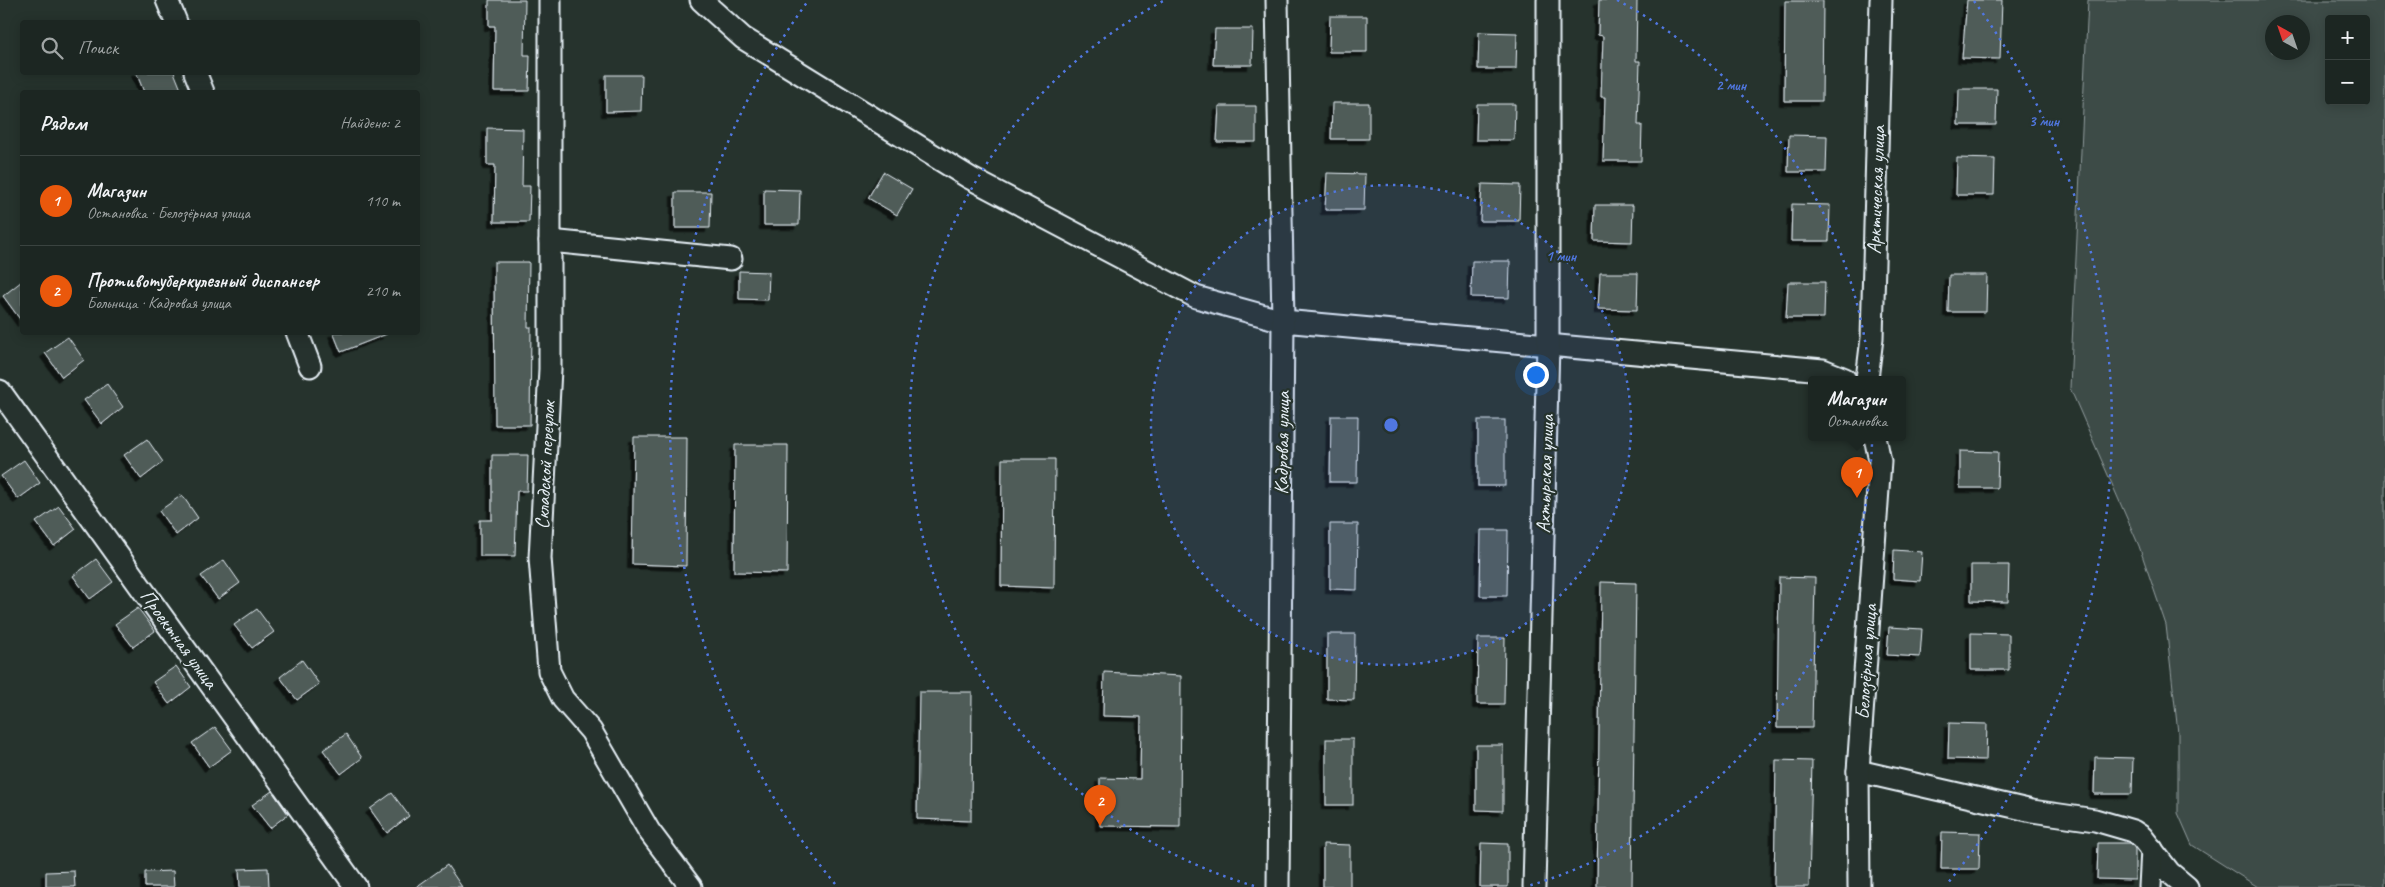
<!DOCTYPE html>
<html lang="ru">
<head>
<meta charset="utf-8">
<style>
	:root { --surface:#1c2622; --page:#252e2a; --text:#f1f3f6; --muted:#a0a5a5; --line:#3a4340; --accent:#ea580c }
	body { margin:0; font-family:Caveat,sans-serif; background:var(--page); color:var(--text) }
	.controls { position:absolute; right:15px; top:15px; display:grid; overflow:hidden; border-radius:5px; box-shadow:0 2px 12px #0003 }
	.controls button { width:45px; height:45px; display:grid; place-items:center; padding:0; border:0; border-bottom:1px solid var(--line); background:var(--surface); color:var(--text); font:25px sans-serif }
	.compass { position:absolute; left:2265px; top:15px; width:45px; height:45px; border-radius:50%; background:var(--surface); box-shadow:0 2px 12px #0003; rotate:320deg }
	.you { position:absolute; left:1535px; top:374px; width:18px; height:18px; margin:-12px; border:4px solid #fff; border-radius:50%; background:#1a73e8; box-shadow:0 0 0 8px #1a73e833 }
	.badge { display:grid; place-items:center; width:32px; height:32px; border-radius:50%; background:var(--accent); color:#fff; font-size:16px; font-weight:700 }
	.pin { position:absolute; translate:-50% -41px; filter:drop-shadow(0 1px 2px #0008) }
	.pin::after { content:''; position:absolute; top:26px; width:18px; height:15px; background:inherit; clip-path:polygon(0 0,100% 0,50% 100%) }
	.popup { position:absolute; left:1808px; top:376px; width:98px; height:65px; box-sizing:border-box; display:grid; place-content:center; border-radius:5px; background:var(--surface); filter:drop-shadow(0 1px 4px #0005); font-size:16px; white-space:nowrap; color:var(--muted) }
	.popup b { font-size:19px; color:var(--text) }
	.popup::after { content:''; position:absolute; left:50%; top:100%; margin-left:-10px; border:10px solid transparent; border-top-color:var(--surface) }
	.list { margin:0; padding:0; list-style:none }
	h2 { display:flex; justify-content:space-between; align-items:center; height:65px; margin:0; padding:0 20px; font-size:21px }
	h2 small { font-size:16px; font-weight:400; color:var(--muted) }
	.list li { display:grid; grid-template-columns:32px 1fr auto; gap:15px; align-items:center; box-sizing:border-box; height:90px; padding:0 20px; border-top:1px solid var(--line) }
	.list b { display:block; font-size:19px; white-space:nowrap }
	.list p { margin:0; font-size:16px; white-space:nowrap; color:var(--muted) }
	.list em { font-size:16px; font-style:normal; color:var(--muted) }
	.icon { flex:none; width:28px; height:28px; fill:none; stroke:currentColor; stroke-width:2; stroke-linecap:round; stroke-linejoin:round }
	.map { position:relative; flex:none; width:2385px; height:887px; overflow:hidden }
	.search { position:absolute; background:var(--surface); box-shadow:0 2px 12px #0003; left:20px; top:20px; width:400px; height:55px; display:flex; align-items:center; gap:12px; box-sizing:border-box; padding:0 18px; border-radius:5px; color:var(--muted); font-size:19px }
	.panel { position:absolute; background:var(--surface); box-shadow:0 2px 12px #0003; left:20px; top:90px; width:400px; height:245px; border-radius:5px }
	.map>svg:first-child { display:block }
	.green { fill:#3e4b47; stroke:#939ea0; fill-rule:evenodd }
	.building { fill:#505c59; stroke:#e8f1f8; filter:url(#shadow) }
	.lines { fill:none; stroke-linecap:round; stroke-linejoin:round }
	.minor-casing { stroke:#e8f1f8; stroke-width:25 }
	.minor { stroke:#26332d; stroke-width:21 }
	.ring { fill:none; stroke:#5077e0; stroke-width:2.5; stroke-dasharray:2.5 5 }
	.labels { text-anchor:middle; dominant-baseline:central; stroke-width:4.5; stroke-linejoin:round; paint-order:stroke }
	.street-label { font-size:20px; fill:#e8f1f8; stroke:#26332d }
	.centre { fill:#5077e0; stroke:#26332d; stroke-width:2.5 }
	.ring-label { font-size:15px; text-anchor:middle; font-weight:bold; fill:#5077e0; stroke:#26332d; stroke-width:4.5; stroke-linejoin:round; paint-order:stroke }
</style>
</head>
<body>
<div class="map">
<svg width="2385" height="887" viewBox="0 0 2385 887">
	<defs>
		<filter id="shadow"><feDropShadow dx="-4.5" dy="4.5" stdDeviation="0" flood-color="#0009"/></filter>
	</defs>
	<rect width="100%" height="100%" fill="#26332d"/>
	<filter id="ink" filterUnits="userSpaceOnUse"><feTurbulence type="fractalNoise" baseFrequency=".02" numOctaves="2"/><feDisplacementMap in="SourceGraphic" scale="10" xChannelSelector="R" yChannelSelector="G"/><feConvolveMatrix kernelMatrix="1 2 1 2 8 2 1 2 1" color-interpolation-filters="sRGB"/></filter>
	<g filter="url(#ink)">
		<path class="green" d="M2088,0H2385V887H2258L2192,845L2178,813V733L2166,625L2139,546L2070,388ZM2329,19H2366V101H2329ZM2272,22H2302V52H2272Z"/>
		<g class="building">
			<polygon points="489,0 525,0 524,55 530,55 529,91 494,91 495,26 489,26"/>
			<polygon points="1599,0 1637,0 1636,61 1640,61 1638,125 1642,125 1641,161 1603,161 1605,97 1601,97 1603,36 1598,35"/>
			<polygon points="1967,0 2002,0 2000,59 1962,58"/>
			<polygon points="1785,1 1823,1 1822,101 1784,101"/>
			<polygon points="1330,16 1367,16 1367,52 1329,52"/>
			<polygon points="1215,29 1253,29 1252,65 1213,65"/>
			<polygon points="1479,32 1517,33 1516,69 1478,69"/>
			<polygon points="136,72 174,72 182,92 144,92"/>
			<polygon points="606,75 642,75 641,111 606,112"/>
			<polygon points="1959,89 1997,89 1996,125 1958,125"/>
			<polygon points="1332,103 1369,103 1369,139 1331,139"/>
			<polygon points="1477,104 1515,104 1514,140 1476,140"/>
			<polygon points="1219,106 1256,106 1256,142 1217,142"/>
			<polygon points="487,128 523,129 522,186 530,186 529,222 494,222 495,165 487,165"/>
			<polygon points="1789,135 1827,136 1826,172 1788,172"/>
			<polygon points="1957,158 1995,159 1994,195 1956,195"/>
			<polygon points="883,172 912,189 897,215 868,198"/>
			<polygon points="1327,173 1365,174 1364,210 1325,210"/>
			<polygon points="1482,184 1520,185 1519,221 1480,221"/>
			<polygon points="764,189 800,190 799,225 764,225"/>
			<polygon points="675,192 711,192 710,228 675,228"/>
			<polygon points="1792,204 1830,205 1829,241 1791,241"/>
			<polygon points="1595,205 1633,205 1632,242 1594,241"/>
			<polygon points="1472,261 1510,261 1509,298 1471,297"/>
			<polygon points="494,262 529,262 528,327 531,327 530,425 495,425"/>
			<polygon points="739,271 769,272 768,300 739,299"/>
			<polygon points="1600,273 1638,273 1637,310 1598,309"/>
			<polygon points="1949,275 1987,275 1986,312 1948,312"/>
			<polygon points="22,281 22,322 3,296"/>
			<polygon points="1788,282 1825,282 1824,318 1786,318"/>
			<polygon points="333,332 386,332 387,334 341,352"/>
			<polygon points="68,337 84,360 62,377 45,353"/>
			<polygon points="107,384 123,407 102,424 84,400"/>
			<polygon points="1331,416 1358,416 1357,482 1330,482"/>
			<rect x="1478" y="420" width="27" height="66"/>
			<polygon points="634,437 687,437 686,566 632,564"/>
			<polygon points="147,439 163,462 141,479 124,455"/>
			<polygon points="735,445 788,445 787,573 734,572"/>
			<polygon points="1960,451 1998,452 1997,488 1960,488"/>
			<polygon points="492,455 528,455 527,491 517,491 515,556 480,556 480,520 492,520"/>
			<polygon points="1002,459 1055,459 1054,588 1001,586"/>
			<polygon points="24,460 40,483 18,499 1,476"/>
			<polygon points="182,495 198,518 176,535 159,511"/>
			<polygon points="59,506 76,529 54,546 36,522"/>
			<polygon points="1330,524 1358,524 1357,590 1330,589"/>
			<polygon points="1481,530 1508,530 1507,596 1480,596"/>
			<polygon points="1894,550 1922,552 1920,581 1893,579"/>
			<polygon points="96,559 113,582 90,599 73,576"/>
			<polygon points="224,560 240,583 218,599 201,576"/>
			<polygon points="1971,565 2009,565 2008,602 1971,601"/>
			<polygon points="1779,577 1815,578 1812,728 1777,728"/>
			<polygon points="1601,582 1636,583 1632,887 1597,887"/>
			<polygon points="138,608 155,631 133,647 115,624"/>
			<polygon points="257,609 274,632 252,648 234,625"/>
			<polygon points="1889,627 1922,629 1920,657 1887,655"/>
			<polygon points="1971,633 2009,634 2009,670 1971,670"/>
			<polygon points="1327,634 1355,634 1354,700 1327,699"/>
			<polygon points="1478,638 1505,638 1504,704 1477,704"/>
			<polygon points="302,660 319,684 297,700 280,677"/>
			<polygon points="176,666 191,687 169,704 153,682"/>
			<polygon points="1104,672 1181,676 1180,827 1100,826 1100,778 1140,779 1141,717 1103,716"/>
			<polygon points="919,692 972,692 971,821 917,819"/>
			<polygon points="1949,723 1987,724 1986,760 1948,759"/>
			<polygon points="215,727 232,750 209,767 192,743"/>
			<polygon points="346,734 362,758 341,774 323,750"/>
			<rect x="1326" y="739" width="27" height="66"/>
			<polygon points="1476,745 1503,745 1503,811 1476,810"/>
			<polygon points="2095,757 2133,758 2132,794 2094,794"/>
			<polygon points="1776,760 1812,761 1809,887 1774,887"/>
			<polygon points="272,791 288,814 270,828 252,805"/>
			<polygon points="392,793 409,816 387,833 370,809"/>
			<polygon points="1942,832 1980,833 1979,869 1941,869"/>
			<polygon points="1481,843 1508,844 1508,887 1480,887"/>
			<polygon points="2098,843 2129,843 2133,846 2135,849 2135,880 2097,879"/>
			<polygon points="1323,844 1350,845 1350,887 1323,887"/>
			<polygon points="447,865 462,887 416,887"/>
			<polygon points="268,868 269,887 240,887 239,869"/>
			<polygon points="74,871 75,887 46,887 46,872"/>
			<polygon points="173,871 174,887 145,887 145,872"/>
		</g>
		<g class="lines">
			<defs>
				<g id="minor">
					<polyline points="167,0 176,22"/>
					<polyline points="550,0 550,369 540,558 549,671 563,699 591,731 649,831 691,887"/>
					<polyline points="701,0 743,38 970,178 1196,297 1283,321 1823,370 1845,379"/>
					<polyline points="1277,0 1283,321 1278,887"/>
					<polyline points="195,72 203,92"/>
					<polyline points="550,241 731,259"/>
					<polyline points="297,332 310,366"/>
					<polyline points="1867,379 1872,338 1881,0"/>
					<polyline points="0,391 356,887"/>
					<polyline points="1858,771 2032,811 2095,820 2133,831 2142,837 2169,872 2187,887"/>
					<polyline points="1534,887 1548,344 1548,0"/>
					<polyline points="1859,887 1858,771 1880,461 1875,437"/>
					<polyline points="2150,887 2152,849"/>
				</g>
			</defs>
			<use href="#minor" class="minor-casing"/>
			<use href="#minor" class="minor"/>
		</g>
	</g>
	<circle cx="1391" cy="425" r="240" fill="#5077e0" fill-opacity=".12"/>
	<g class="ring">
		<circle cx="1391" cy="425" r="240"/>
		<path d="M1254 886A481 481 0 0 1 1165 0M1617 0A481 481 0 0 1 1528 886"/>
		<path d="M835 884A721 721 0 0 1 808 1M1974 1A721 721 0 0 1 1947 884"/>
	</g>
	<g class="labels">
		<g class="street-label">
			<text transform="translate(1876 190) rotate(-88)">Арктическая улица</text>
			<text transform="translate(1282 443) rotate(-89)">Кадровая улица</text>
			<text transform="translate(545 465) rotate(-87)">Складской переулок</text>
			<text transform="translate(1545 474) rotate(-88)">Ахтырская улица</text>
			<text transform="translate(179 639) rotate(54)">Проектная улица</text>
			<text transform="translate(1866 662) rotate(-86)">Белозёрная улица</text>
		</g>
	</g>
	<circle cx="1391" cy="425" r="8" class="centre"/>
	<g class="ring-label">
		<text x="1731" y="90">2 мин</text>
		<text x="2044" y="126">3 мин</text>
		<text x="1561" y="261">1 мин</text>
	</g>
</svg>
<div class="controls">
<button>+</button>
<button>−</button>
</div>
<svg class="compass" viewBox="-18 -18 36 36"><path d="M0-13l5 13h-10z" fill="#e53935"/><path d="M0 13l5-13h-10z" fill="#a0a5a5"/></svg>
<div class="you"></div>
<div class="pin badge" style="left:1857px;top:498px">1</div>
<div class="popup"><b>Магазин</b>Остановка</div>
<div class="pin badge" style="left:1100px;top:826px">2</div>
<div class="search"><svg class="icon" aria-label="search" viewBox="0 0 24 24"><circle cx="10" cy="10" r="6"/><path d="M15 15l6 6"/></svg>Поиск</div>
<section class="panel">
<h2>Рядом<small>Найдено: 2</small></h2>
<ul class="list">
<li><span class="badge">1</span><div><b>Магазин</b><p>Остановка · Белозёрная улица</p></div><em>110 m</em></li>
<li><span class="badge">2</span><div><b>Противотуберкулезный диспансер</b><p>Больница · Кадровая улица</p></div><em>210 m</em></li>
</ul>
</section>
</div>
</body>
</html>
